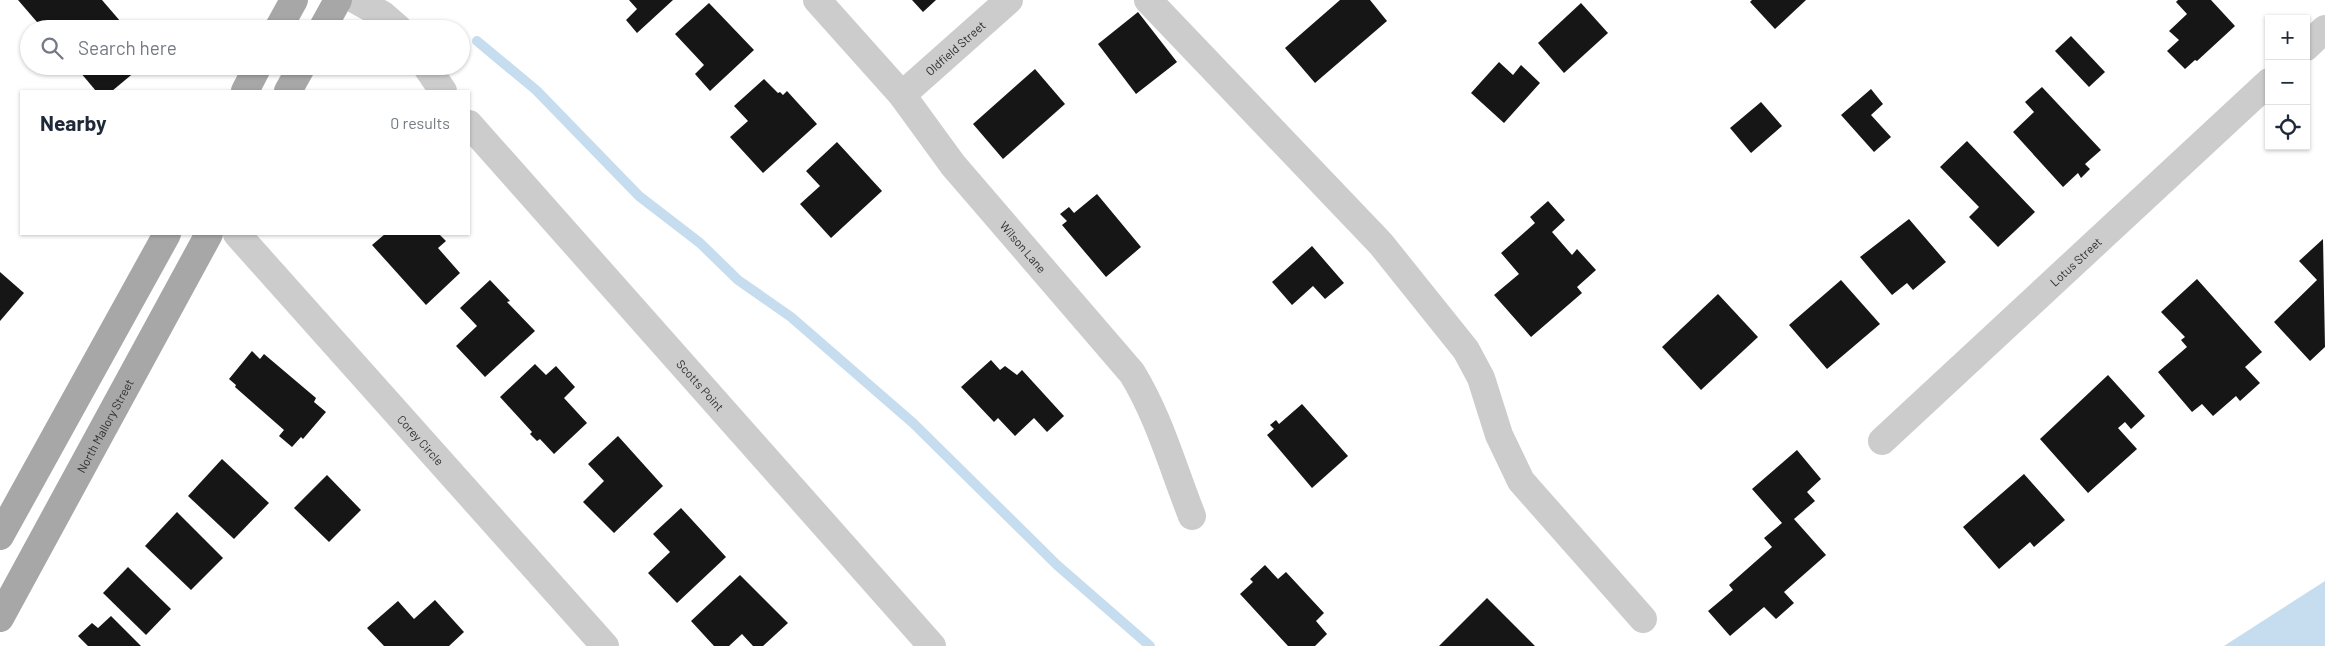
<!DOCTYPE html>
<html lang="en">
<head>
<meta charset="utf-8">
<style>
	:root { --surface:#fff; --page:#f2f2f3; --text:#1f2937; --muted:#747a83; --line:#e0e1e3 }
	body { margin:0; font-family:Barlow,sans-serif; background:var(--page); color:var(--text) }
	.controls { position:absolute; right:15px; top:15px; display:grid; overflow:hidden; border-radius:0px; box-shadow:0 1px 4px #0004 }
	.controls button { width:45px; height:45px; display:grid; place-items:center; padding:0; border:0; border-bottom:1px solid var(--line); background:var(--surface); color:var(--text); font:25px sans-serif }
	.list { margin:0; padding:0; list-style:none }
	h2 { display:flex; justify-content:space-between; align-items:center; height:65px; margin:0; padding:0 20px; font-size:21px }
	h2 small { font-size:16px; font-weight:400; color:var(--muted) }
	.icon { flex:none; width:28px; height:28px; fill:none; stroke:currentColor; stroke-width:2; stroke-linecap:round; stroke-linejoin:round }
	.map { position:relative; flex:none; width:2325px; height:646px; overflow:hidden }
	.search { position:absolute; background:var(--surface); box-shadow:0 1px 4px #0004; left:20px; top:20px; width:450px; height:55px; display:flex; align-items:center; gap:12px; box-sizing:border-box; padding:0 18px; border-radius:28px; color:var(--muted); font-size:19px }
	.panel { position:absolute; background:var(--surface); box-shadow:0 1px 4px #0004; left:20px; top:90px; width:450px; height:145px; border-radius:0px }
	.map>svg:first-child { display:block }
	.water { fill:#c6ddef }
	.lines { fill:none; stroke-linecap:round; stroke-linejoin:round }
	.stream { stroke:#c6ddef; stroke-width:10 }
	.building { fill:#161616 }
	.minor { stroke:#ccc; stroke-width:28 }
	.major { stroke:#a7a7a7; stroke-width:28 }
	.labels { text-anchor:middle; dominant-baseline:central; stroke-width:5; stroke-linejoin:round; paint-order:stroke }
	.street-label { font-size:12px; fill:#2f2f2f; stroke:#fff }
</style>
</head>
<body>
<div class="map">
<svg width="2325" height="646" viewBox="0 0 2325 646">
	<rect width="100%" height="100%" fill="#fff"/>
	<polygon class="water" points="2325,581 2325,646 2224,646 2227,644"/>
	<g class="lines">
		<polyline class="stream" points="477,41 536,90 639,196 700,243 738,280 791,317 913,423 1057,565 1150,646"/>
	</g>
	<g class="building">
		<polygon points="18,0 102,0 127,29 43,29"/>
		<polygon points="629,0 673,0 637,33 626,20 637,9"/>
		<polygon points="912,0 936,0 923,12"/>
		<polygon points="1340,0 1370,0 1387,21 1315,83 1285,48"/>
		<polygon points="1752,0 1806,0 1775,29 1750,2"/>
		<polygon points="2178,0 2211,0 2235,26 2197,61 2195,60 2185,69 2167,51 2179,40 2169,31 2187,14 2176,2"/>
		<polygon points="709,3 754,50 710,91 695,74 704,65 675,34"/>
		<polygon points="1581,3 1608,33 1564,73 1538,43"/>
		<polygon points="1138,12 1177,62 1136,94 1098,44"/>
		<polygon points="2071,36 2105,72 2089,87 2055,51"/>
		<polygon points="1499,62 1513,75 1521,65 1540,83 1504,123 1471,93"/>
		<polygon points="75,66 142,66 112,91 96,91"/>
		<polygon points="1035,69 1065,104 1003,159 973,124"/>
		<polygon points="764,79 778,93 780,92 783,95 787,91 817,124 763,173 730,137 748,121 734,106"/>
		<polygon points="2042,87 2101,150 2085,164 2090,169 2081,178 2078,173 2063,187 2013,132 2034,112 2025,102"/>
		<polygon points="1871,89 1883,104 1871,115 1891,137 1874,152 1841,115"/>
		<polygon points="1761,102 1782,126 1751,153 1730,128"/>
		<polygon points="1967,141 2035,212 1998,247 1969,217 1979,207 1940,167"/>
		<polygon points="837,142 882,191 831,238 800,204 820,186 806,171"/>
		<polygon points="1097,194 1141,247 1106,277 1062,225 1067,221 1060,214 1069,207 1074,213"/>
		<polygon points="1548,201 1565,220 1552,232 1572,255 1577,249 1596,270 1577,287 1582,293 1531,337 1494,295 1519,274 1501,253 1535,223 1530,217"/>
		<polygon points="1909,219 1946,262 1913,290 1907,283 1892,295 1860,257"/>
		<polygon points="385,234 439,234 446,241 438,248 460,273 426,305 372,245"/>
		<polygon points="2323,239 2325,347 2310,361 2274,322 2317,280 2299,261"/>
		<polygon points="1312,246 1344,283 1325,299 1313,286 1292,305 1272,282"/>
		<polygon points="0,272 24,293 0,321"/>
		<polygon points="2197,279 2262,352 2245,367 2260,383 2240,401 2236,396 2213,416 2202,404 2192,412 2158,372 2187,347 2181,340 2185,337 2161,312"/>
		<polygon points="490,280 510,301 507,302 535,331 485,377 456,346 477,326 460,308"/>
		<polygon points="1841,280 1880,324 1827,369 1789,325"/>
		<polygon points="1718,294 1758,337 1701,390 1662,347"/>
		<polygon points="252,351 260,359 264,354 316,398 314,402 326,412 303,439 301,437 292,447 279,436 284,430 235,387 236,385 229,379"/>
		<polygon points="991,360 1000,370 1005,366 1017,375 1022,370 1064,416 1047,432 1034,418 1015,436 998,418 994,422 961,387"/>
		<polygon points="535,364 546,375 556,366 575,387 564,398 587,423 554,454 540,439 537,441 530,434 532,432 500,397"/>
		<polygon points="2108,375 2145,416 2131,429 2125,422 2118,428 2137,449 2088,493 2040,439"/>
		<polygon points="1302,404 1348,456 1312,488 1267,435 1274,429 1270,425 1276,420 1279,424"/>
		<polygon points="618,436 663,486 614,533 583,502 604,481 588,464"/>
		<polygon points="1797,450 1821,479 1807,492 1815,501 1794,519 1826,555 1784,592 1794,603 1776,619 1764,607 1730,636 1708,611 1733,590 1729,585 1772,547 1764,538 1782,523 1752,489"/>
		<polygon points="222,459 269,503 234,539 188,496"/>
		<polygon points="2024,474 2065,520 2034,547 2030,542 1999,569 1963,527"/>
		<polygon points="327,475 361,510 329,542 294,508"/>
		<polygon points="681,508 726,557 677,603 648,573 670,552 653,534"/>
		<polygon points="177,512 223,558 191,590 145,546"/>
		<polygon points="1265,565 1278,579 1286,572 1324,613 1316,621 1327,634 1315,646 1288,646 1240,594 1253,582 1250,579"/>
		<polygon points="128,567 171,609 146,635 103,593"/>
		<polygon points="740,575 788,623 763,646 753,646 742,634 729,646 714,646 691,621"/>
		<polygon points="1487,598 1535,646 1439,646"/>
		<polygon points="435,600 464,632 449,646 384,646 367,628 398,601 414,619"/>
		<polygon points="111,616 141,646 88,646 78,636 92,623 98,628"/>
	</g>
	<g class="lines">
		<g class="minor">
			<polyline points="356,0 383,15 399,29"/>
			<path id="s1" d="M817,0L902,95L953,165L1132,373C1159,417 1173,468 1192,516"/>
			<polyline points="1148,0 1381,244 1466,350 1481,378 1499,435 1521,481 1643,619"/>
			<polyline points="2306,47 2325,29"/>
			<polyline points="426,66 443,91"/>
			<path id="s2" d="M902,95L1009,0"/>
			<path id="s3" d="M469,124L932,646"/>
			<path id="s4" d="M237,234L605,646"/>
			<path id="s5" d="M1882,441L2269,82"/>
		</g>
		<g class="major">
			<polyline points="278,29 294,0"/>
			<polyline points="322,29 338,0"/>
			<polyline points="245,91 258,66"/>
			<polyline points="288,91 302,66"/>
			<polyline points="0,536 167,234"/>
			<path id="s6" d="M0,618L209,234"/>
		</g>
	</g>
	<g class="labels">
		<g class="street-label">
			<text stroke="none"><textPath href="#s2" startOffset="71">Oldfield Street</textPath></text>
			<text stroke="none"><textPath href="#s1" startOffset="322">Wilson Lane</textPath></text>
			<text stroke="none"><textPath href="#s5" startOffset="264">Lotus Street</textPath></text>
			<text stroke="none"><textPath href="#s3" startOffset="349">Scotts Point</textPath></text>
			<text stroke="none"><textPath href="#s6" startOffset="219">North Mallory Street</textPath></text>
			<text stroke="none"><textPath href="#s4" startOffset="276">Corey Circle</textPath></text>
		</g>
	</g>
</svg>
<div class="controls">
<button>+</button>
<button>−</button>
<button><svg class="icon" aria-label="locate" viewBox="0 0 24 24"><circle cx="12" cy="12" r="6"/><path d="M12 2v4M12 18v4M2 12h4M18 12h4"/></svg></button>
</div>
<div class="search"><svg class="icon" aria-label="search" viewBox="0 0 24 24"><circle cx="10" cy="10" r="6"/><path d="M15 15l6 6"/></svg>Search here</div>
<section class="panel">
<h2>Nearby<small>0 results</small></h2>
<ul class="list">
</ul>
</section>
</div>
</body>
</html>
